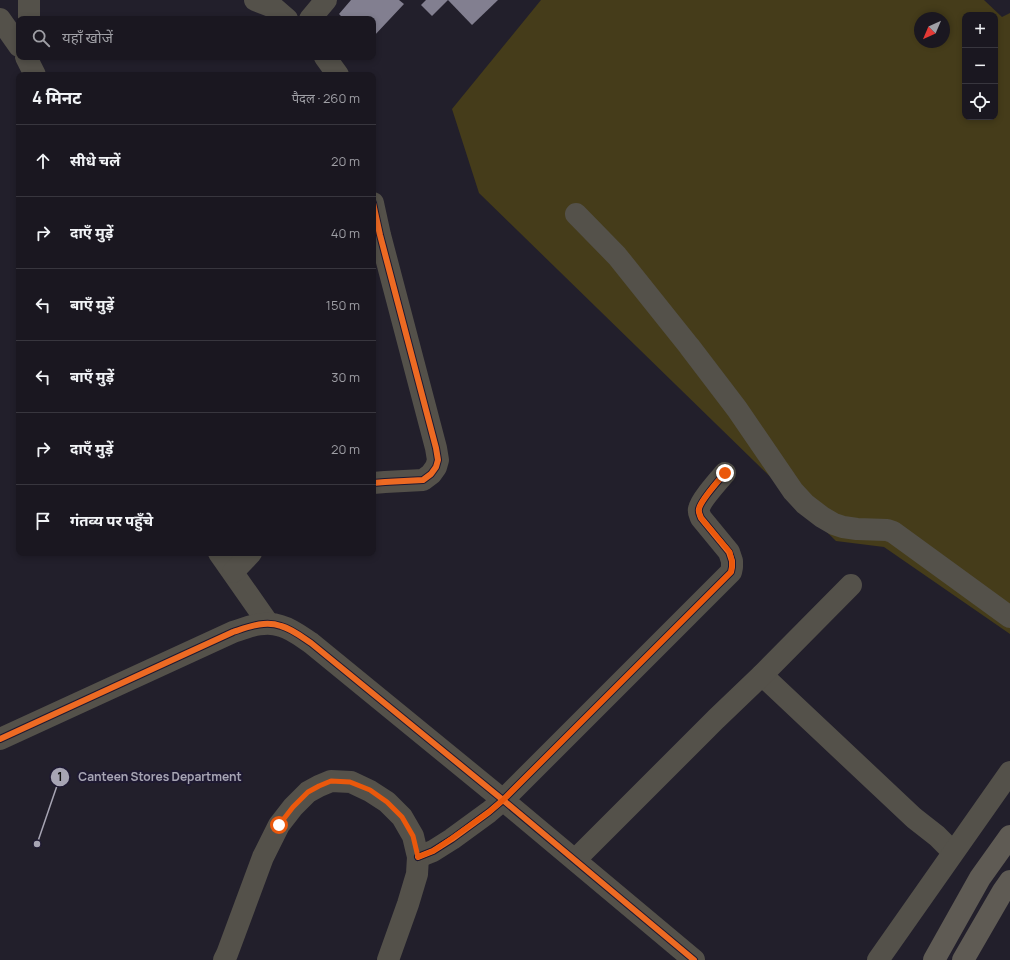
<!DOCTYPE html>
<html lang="hi">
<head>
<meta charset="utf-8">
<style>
	:root { --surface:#1a1720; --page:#27242d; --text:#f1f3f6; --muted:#9f9fa5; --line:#38363e }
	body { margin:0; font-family:Manrope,"Noto Sans Devanagari",sans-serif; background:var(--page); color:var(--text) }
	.controls { position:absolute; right:12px; top:12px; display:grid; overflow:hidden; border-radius:8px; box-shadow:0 2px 6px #0003 }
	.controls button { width:36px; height:36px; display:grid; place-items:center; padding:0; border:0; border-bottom:1px solid var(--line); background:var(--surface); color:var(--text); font:20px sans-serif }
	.compass { position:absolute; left:914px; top:12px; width:36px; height:36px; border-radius:50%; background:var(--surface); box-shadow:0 2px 6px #0003; rotate:224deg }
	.stop { position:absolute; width:12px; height:12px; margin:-9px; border:3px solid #ea580c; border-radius:50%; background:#fff }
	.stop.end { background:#ea580c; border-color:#fff; box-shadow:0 1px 4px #0008 }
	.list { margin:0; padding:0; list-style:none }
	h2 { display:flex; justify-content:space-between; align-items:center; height:52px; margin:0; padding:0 16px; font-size:17px }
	h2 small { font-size:13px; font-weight:400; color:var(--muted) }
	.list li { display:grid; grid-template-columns:26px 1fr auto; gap:12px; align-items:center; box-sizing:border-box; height:72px; padding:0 16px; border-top:1px solid var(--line) }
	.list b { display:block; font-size:15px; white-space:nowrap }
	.list em { font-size:13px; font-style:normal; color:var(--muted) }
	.icon { flex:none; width:22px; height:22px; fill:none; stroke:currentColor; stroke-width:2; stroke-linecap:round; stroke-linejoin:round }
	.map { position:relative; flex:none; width:1010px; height:960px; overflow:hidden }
	.search { position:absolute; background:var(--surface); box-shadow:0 2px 6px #0003; left:16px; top:16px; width:360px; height:44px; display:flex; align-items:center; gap:10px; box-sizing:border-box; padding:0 14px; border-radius:8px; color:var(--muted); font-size:15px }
	.panel { position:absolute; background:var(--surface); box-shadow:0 2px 6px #0003; left:16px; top:72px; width:360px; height:484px; border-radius:8px }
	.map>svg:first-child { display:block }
	.green { fill:#453c1a; fill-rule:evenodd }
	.building { fill:#827f90 }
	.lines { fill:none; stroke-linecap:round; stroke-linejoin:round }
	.minor { stroke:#54514a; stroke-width:22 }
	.major { stroke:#5f5b54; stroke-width:22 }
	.cycleway-casing { stroke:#1e1931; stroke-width:8 }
	.cycleway { stroke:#ed6a23; stroke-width:6 }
	.route { stroke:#ea580c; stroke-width:5 }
	.leader { fill:none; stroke:#a7a5b4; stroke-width:1.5 }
	.callout-dot { fill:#a7a5b4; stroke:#1e1931; stroke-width:1.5 }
	.mark-label { font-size:12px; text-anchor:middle; font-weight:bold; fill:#111 }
	.callout-label { font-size:12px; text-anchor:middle; font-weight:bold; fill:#a7a5b4; stroke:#1e1931; stroke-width:4; stroke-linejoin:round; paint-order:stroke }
</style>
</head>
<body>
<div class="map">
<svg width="1010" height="960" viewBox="0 0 1010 960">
	<rect width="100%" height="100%" fill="#221f2b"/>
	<path class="green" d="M541,0H984L1002,17L1010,13V634L884,547L836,541L479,193L452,109ZM965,15H995V117H965ZM920,18H944V42H920Z"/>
	<g class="building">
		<polygon points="351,0 399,0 404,4 373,37 373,19 344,19 339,14"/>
		<polygon points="426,0 448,0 432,16 421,5"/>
		<polygon points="448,0 498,0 472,25"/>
	</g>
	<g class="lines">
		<g class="minor">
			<polyline points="29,0 29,19"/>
			<polyline points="255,0 273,7 287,19"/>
			<polyline points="0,19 19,46"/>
			<polyline points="310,19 326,0"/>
			<polyline points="26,57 35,75"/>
			<polyline points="325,57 338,75"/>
			<polyline points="373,203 380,235 436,448 438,460 436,467 431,474 423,480 385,482 373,483"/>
			<polyline points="576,214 617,256 689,346 737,409 793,491 805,504 822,517 834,524 843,527 857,529 887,530 893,532 1010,617"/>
			<polyline points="219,553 268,623"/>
			<polyline points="233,572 251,553"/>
			<polyline points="762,675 914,818 937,836 953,852"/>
			<path d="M0,739L233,632C248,627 265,620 281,626C292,629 302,637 311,643L503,800L694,960"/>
			<path d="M418,857L433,851L452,839L489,812L503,800L731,572L732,567V561L729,552L701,518C700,515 698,512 699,509C700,501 719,480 725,473"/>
			<polyline points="575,860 716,719 762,675 851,585"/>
			<polyline points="224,960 227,954 263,857 279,825 293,807 308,792 319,786 331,781 351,782 370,791 387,802 402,817 413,836 418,857 417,874 408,904 388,960"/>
			<polyline points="878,960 1010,772"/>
		</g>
		<g class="major">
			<polyline points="934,960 980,878 1010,836"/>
			<polyline points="963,960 1003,891 1010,881"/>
		</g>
		<defs>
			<g id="cycleway">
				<polyline points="373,203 380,235 436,448 438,460 436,467 431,474 423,480 385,482 373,483"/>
				<path d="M0,739L233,632C248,627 265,620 281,626C292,629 302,637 311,643L503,800L694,960"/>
				<path d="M418,857L433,851L452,839L489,812L503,800L731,572L732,567V561L729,552L701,518C700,515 698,512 699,509C700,501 719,480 725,473"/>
			</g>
		</defs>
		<use href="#cycleway" class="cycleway-casing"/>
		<use href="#cycleway" class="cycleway"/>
	</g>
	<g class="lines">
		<path class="route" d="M279,825L293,807L308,792L319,786L331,781L350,782L370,790L387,802L402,817L413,836L418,857L433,851L452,838L489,812L503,800L731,572L732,567V561L730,552L701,518C700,515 698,512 699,509C700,501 719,480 725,473"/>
	</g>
	<path class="leader" d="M37 844L60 777"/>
	<g class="callout-dot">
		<circle cx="37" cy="844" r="4"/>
		<circle cx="60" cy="777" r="10"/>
	</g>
	<g class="mark-label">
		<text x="60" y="781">1</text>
	</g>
	<g class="callout-label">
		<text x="160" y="781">Canteen Stores Department</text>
	</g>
</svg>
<div class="controls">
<button>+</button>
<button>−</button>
<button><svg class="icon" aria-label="locate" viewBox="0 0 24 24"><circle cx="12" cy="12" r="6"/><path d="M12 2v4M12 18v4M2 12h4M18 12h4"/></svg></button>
</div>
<svg class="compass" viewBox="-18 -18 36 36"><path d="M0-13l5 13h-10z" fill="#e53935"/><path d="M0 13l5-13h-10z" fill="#9f9fa5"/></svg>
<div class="stop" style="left:279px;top:825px"></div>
<div class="stop end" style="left:725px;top:473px"></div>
<div class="search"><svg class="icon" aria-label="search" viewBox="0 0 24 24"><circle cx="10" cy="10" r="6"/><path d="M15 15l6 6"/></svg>यहाँ खोजें</div>
<section class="panel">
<h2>4 मिनट<small>पैदल · 260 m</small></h2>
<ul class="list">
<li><svg class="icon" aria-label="ahead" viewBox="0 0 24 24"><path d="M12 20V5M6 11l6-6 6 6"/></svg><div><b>सीधे चलें</b></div><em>20 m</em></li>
<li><svg class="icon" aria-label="right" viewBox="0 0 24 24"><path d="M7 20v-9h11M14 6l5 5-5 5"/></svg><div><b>दाएँ मुड़ें</b></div><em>40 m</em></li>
<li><svg class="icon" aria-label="left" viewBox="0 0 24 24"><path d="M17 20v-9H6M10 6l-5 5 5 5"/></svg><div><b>बाएँ मुड़ें</b></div><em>150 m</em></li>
<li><svg class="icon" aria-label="left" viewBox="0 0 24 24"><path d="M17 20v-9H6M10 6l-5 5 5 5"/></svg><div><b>बाएँ मुड़ें</b></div><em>30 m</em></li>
<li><svg class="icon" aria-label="right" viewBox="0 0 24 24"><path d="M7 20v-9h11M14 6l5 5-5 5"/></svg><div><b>दाएँ मुड़ें</b></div><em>20 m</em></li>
<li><svg class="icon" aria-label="arrive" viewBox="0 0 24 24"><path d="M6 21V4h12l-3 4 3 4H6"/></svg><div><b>गंतव्य पर पहुँचे</b></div></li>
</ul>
</section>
</div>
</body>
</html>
